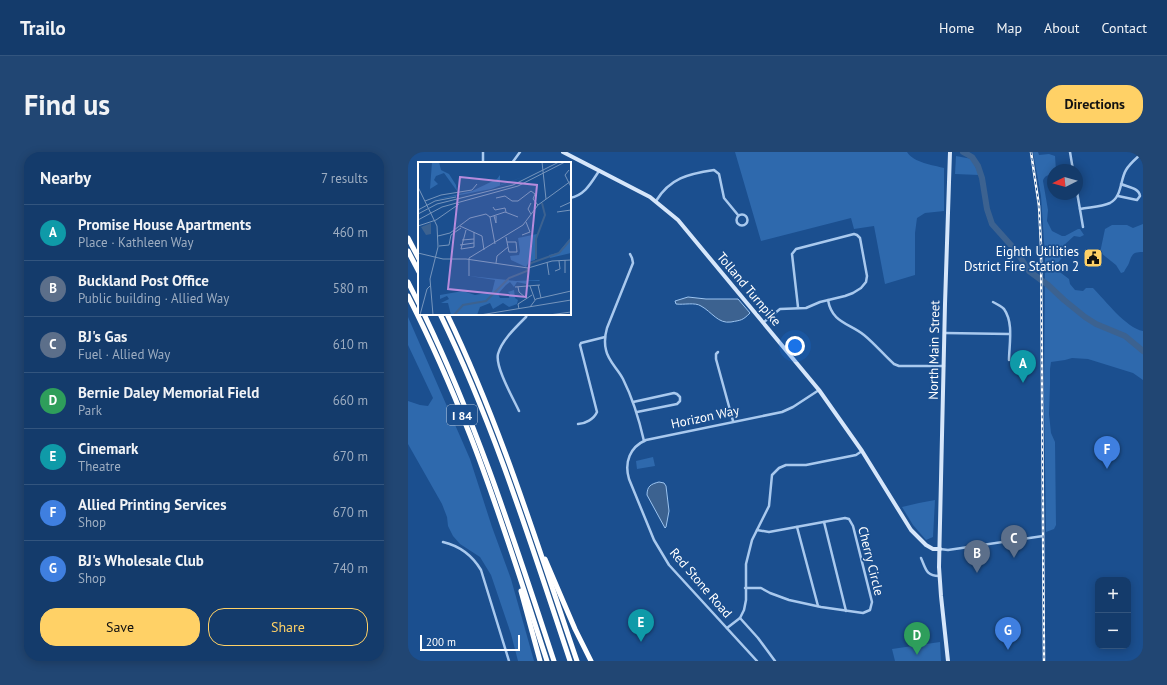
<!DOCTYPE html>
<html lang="en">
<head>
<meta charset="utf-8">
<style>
	:root { --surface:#143b6b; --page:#214673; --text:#f1f3f6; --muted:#9dadc1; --line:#33557e; --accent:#ffd166 }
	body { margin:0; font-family:"PT Sans",sans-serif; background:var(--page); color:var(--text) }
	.controls { position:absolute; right:12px; bottom:12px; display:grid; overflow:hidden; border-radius:8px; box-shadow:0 2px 10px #0003 }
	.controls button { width:36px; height:36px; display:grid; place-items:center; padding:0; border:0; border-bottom:1px solid var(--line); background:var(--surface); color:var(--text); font:20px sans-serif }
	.compass { position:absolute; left:639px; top:12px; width:36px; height:36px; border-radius:50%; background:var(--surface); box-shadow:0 2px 10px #0003; rotate:264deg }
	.scale { position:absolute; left:12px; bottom:10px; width:100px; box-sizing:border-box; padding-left:4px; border:2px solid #fff; border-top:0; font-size:11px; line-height:14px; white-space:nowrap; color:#fff; -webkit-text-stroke:3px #1b4f8f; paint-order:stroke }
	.you { position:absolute; left:387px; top:194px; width:14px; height:14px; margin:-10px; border:3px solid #fff; border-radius:50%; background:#1a73e8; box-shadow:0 0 0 6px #1a73e833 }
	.badge { display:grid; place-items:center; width:26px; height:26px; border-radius:50%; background:var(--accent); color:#fff; font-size:13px; font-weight:700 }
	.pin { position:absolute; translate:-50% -33px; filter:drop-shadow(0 1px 2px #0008) }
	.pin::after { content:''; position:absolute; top:21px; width:14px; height:12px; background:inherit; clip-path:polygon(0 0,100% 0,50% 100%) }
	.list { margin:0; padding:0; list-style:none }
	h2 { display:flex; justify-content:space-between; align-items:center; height:52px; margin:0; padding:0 16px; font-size:17px }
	h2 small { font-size:13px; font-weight:400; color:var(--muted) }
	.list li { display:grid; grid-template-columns:26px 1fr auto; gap:12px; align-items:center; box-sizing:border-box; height:56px; padding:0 16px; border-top:1px solid var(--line) }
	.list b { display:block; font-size:15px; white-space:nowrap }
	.list p { margin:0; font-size:13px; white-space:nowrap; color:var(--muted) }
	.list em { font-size:13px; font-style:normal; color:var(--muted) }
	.actions { display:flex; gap:8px; padding:12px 16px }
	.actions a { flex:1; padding:9px 0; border:1px solid var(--accent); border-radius:16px; text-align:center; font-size:14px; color:var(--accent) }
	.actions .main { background:var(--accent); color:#111 }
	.map { position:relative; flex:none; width:735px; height:509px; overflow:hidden; border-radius:16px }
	header { display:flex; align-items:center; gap:24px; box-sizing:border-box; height:56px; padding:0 20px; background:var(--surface); border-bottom:1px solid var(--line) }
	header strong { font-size:19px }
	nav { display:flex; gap:22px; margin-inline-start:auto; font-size:14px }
	.intro { display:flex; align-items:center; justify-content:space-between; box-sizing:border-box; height:96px; padding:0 24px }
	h1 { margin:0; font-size:28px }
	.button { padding:10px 18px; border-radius:16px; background:var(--accent); color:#111; font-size:14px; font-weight:700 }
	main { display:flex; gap:24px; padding:0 24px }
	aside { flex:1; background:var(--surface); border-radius:16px; box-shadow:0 2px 10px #0003 }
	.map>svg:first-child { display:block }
	.green { fill:#2e69ad }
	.water { fill:#3c6290; stroke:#9cc4f0 }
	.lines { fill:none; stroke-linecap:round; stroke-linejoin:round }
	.river { stroke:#3c6290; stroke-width:6 }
	.street { stroke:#a9c9ee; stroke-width:2.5 }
	.secondary { stroke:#d6e6fa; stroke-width:4 }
	.highway { stroke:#fff; stroke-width:5 }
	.rail-casing { stroke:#fff; stroke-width:2.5 }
	.rail { stroke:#1b4f8f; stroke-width:1; stroke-dasharray:3; stroke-linecap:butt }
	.labels { text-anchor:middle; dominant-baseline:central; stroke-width:3.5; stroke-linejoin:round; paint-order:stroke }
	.shield { fill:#1b4f8f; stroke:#bbcadd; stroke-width:1 }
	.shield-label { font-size:12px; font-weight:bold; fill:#fff }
	.poi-label { font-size:13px; fill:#fff; stroke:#1b4f8f; text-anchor:end }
	.street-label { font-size:13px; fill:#fff; stroke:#1b4f8f }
	.inset-river { fill:none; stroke:#3c6290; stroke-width:2 }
	.inset-road { fill:none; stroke:#7695bc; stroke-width:1 }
	.view { fill:#b68bdc; fill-opacity:0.15; stroke:#b68bdc; stroke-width:2 }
	.inset-edge { fill:none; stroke:#fff; stroke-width:2 }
</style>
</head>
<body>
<header>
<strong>Trailo</strong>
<nav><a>Home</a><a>Map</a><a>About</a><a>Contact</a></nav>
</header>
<div class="intro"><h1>Find us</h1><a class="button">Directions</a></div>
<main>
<aside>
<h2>Nearby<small>7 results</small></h2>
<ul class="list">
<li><span class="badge" style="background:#0f9aa8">A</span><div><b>Promise House Apartments</b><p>Place · Kathleen Way</p></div><em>460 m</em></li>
<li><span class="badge" style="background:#5c6f8a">B</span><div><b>Buckland Post Office</b><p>Public building · Allied Way</p></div><em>580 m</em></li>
<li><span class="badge" style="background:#5c6f8a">C</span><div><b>BJ's Gas</b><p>Fuel · Allied Way</p></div><em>610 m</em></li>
<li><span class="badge" style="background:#2e9e5b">D</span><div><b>Bernie Daley Memorial Field</b><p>Park</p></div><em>660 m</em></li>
<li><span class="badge" style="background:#0f9aa8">E</span><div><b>Cinemark</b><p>Theatre</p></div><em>670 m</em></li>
<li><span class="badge" style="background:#3f7fe0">F</span><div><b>Allied Printing Services</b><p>Shop</p></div><em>670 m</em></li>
<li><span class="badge" style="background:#3f7fe0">G</span><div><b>BJ's Wholesale Club</b><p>Shop</p></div><em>740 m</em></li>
</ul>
<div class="actions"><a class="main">Save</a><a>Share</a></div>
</aside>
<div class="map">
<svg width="735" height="509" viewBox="0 0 735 509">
	<rect width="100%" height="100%" fill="#1b4f8f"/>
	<g class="green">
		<path d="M327,0H499C506,11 525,13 536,16V59L517,61L509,66L507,81V123L477,132L466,74L446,77L443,66L353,89Z"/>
		<path d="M625,0H630L631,3L641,2L647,4L648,18H645V22C640,23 636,24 635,29L640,58L639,69L644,79L654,84H657L670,77H672L676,83L672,85L666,84L655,94V104L650,111L649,118L661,127L662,132L667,138L675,139L678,136H685C697,148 718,176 735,179V228L725,221L680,207L664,206L657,208L643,210L642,217V233L641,262L643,281L647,290L648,373L646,377L638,380L636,241L637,105L633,44Z"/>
		<polygon points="548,4 564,7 571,23 547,22"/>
		<path d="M735,72V100C725,100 724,102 721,111C720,114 717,117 716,120L713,121L708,113L693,101V96L697,77L704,73H719L725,76Z"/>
		<polygon points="0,165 62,307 84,375 103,427 126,509 110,509 103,482 83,423 72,405 52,392 45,384 40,374 39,365 34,352 0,292 0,249 12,253 20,254 25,246 0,193"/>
		<polygon points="245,305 247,314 229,317 228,309"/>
		<polygon points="527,348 525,385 518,388 505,373 494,355 511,351"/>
		<polygon points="532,490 533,509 487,509 484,497"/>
	</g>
	<g class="water">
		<path d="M280,145L298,147H330L342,161C334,169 333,168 323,170C310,172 304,160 293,154C287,150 276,153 268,152L267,149Z"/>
		<path d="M251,330L256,331L258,334L261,359L258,375L257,376L239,343C239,334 243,332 251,330Z"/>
	</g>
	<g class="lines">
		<polyline class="river" points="555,0 564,5 570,14 574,26 579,57 584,72 609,100 621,119 640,133 656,148 677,165 688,172 717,184 735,199"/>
		<g class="street">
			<polyline points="75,0 75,11"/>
			<polyline points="662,0 665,18"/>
			<polyline points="104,11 112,0"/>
			<polyline points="669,40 675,75"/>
			<path d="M710,44L729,48L732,44C731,36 720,35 713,32"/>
			<path d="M162,46C177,43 183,31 191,19"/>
			<path d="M248,49C262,26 280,22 306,18L311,22L316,46L330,63"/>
			<path d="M672,57C682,55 693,55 702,51C714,45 712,28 718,18C722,11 729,6 735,0"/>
			<circle cx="334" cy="68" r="5.5"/>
			<path d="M222,102L224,106L225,111L199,176C197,183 196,190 198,198C200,209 210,217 215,227C225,247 231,267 236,289"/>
			<path d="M420,148C424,171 441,171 456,183C467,192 476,203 486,212L491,214H536"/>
			<path d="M585,150C589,152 593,154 596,157C606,171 601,193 601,208"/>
			<polyline points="356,170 372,157 398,156 412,150 437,144 445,141 453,136 458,130 459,124 452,86 449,83 446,82 388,97 384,102 390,155"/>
			<polyline points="537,181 601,182"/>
			<polyline points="310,200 308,202 308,207 325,269"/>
			<polyline points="225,250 266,241 269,242 272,245 272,249 269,252 229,260"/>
			<path d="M111,259C105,246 87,215 90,202C94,188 108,175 118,165L119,162"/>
			<path d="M170,272C177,272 186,267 189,260L172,193L173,191L197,185"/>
			<polyline points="416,370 438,459"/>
			<polyline points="389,375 410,454"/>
			<path d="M35,390C52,394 64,403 73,418L101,509"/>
			<polyline points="532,397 540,398 635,384"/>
			<path d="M513,406C518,417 518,424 531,424"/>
			<polyline points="337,436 353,436 362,441 381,448 413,455 455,461 462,458 464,450 445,374 441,367 437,366 361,380 349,378"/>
			<polyline points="332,466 350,486 367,509"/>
			<polyline points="319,476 332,466 336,458 338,448 338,412 344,388 361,354 364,323 371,316 378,313 398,313 448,303 454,299"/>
			<path d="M349,509L261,413L246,388L221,327C216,310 222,295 238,288L374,260L385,255L411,238"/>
		</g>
		<g class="secondary">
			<polyline points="155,0 242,45 270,68 411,238 454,299 503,378 518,393 525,397 532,397"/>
			<polyline points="540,509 533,444 531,415 537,152 542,0"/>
		</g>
		<g class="highway">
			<polyline points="0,86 11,107"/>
			<polyline points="0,99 11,120"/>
			<polyline points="0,130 11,152"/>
			<path d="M0,144C23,189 43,235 62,283C91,357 114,433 139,509"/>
			<path d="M16,162C70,274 107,391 146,509"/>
			<path d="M32,162C86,273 123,392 162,509"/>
			<path d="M39,162C93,274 129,392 169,509"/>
			<polyline points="137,407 167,477 183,509"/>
			<polyline points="113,439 132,509"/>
		</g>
		<defs>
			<polyline id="rail" points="623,0 631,54 633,94 636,509"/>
		</defs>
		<use href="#rail" class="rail-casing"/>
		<use href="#rail" class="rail"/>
	</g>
	<defs>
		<symbol id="civic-square" viewBox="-11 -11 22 22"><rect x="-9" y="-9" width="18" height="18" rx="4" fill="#ffd166" stroke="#1b4f8f"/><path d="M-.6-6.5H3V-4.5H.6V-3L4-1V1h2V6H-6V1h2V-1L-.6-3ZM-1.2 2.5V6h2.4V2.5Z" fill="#111"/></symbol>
	</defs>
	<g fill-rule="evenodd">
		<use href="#civic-square" x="674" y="95" width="22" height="22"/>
	</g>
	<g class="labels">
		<rect class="shield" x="39" y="253" width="30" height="20" rx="3"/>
		<g class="shield-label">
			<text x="54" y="263">I 84</text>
		</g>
		<g class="poi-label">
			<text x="671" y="99">Eighth Utilities<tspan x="671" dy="15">Dstrict Fire Station 2</tspan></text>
		</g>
		<g class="street-label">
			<text transform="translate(341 137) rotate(50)">Tolland Turnpike</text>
			<text transform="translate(526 198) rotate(-89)">North Main Street</text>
			<text transform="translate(297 265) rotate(-12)">Horizon Way</text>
			<text transform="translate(463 409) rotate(76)">Cherry Circle</text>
			<text transform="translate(293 431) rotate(49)">Red Stone Road</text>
		</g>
	</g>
	<g transform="translate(10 10)">
		<rect width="153" height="153" fill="#1b4f8f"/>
		<path d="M14,0H21L23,8L31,12L38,23L39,29L26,11L18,14L16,18L20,22L12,27ZM82,13V23L110,13L73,27L11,39L54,29L79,17ZM119,72L117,98L111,100L108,105L93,98L92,94L101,93L102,89L100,76ZM153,75V91L132,96L131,93L140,91ZM51,114L98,119L121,118L122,119H109L108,122L99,120L96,125L92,120L88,123L80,132L82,136H91L92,132L90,130L96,128L97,136L100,138L99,142L91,145L85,141L75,147L72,141L62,145L59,153H33L30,141H23L31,137L29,134L22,137V133L45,129L57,133L74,130L77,118Z" fill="#2e69ad"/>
		<path d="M13,61V72L8,73L3,65Z" fill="#3c6290"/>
		<path class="inset-river" d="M118,97V77L127,53L124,41M36,153L45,143L68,139L91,116L109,109L113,101L141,91L153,77"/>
		<path class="inset-road" d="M124,0L128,37M151,8L147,13L153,25M0,25L19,64L20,85L12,117L15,153M78,36L87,34L94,39H100L113,29L117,32L115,37L120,43M7,39L23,33L54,28L59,22M113,41L110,47L113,52M75,45L77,48L87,46L88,50M142,45L153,40M0,48L17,39L38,35M139,50L153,48M0,52L19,42L95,23L141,0M76,54L78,61V54M72,55L87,50L100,55M0,58L24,45L100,24L147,0M0,64L18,58L41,42M42,64L64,74L66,88M48,68L43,87L56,85V70M104,73L112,70L108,60M20,74L32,71L52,56L68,52L72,55L77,82M88,75L91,90H99L98,80H89M44,78L56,77M42,83L56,81M21,84L31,83L33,73L43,66M0,91L25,97H48L110,106L134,99L153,98M147,98V111M129,100L131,113M78,101L79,94L90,85M137,109L142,107L141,99M51,114V96L105,63L120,43L153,19M120,123L123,136M112,124L117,138M97,125L122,123M100,125L101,130L108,136M112,145L118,137L153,129M101,147L100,142L114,133M2,153L9,127L12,124M62,153L153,138M131,153L153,150"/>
		<path class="view" d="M42,15L119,23L108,135L30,127Z"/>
		<rect width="153" height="153" class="inset-edge"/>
	</g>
</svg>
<div class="controls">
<button>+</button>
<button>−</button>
</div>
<svg class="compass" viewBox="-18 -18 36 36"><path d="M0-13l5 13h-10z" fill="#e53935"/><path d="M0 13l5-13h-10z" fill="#9dadc1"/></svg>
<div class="scale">200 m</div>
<div class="you"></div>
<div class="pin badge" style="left:615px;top:231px;background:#0f9aa8">A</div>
<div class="pin badge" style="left:569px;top:421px;background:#5c6f8a">B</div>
<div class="pin badge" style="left:606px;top:406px;background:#5c6f8a">C</div>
<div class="pin badge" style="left:509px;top:503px;background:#2e9e5b">D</div>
<div class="pin badge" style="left:233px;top:490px;background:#0f9aa8">E</div>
<div class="pin badge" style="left:699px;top:317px;background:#3f7fe0">F</div>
<div class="pin badge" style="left:600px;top:498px;background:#3f7fe0">G</div>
</div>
</main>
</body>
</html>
